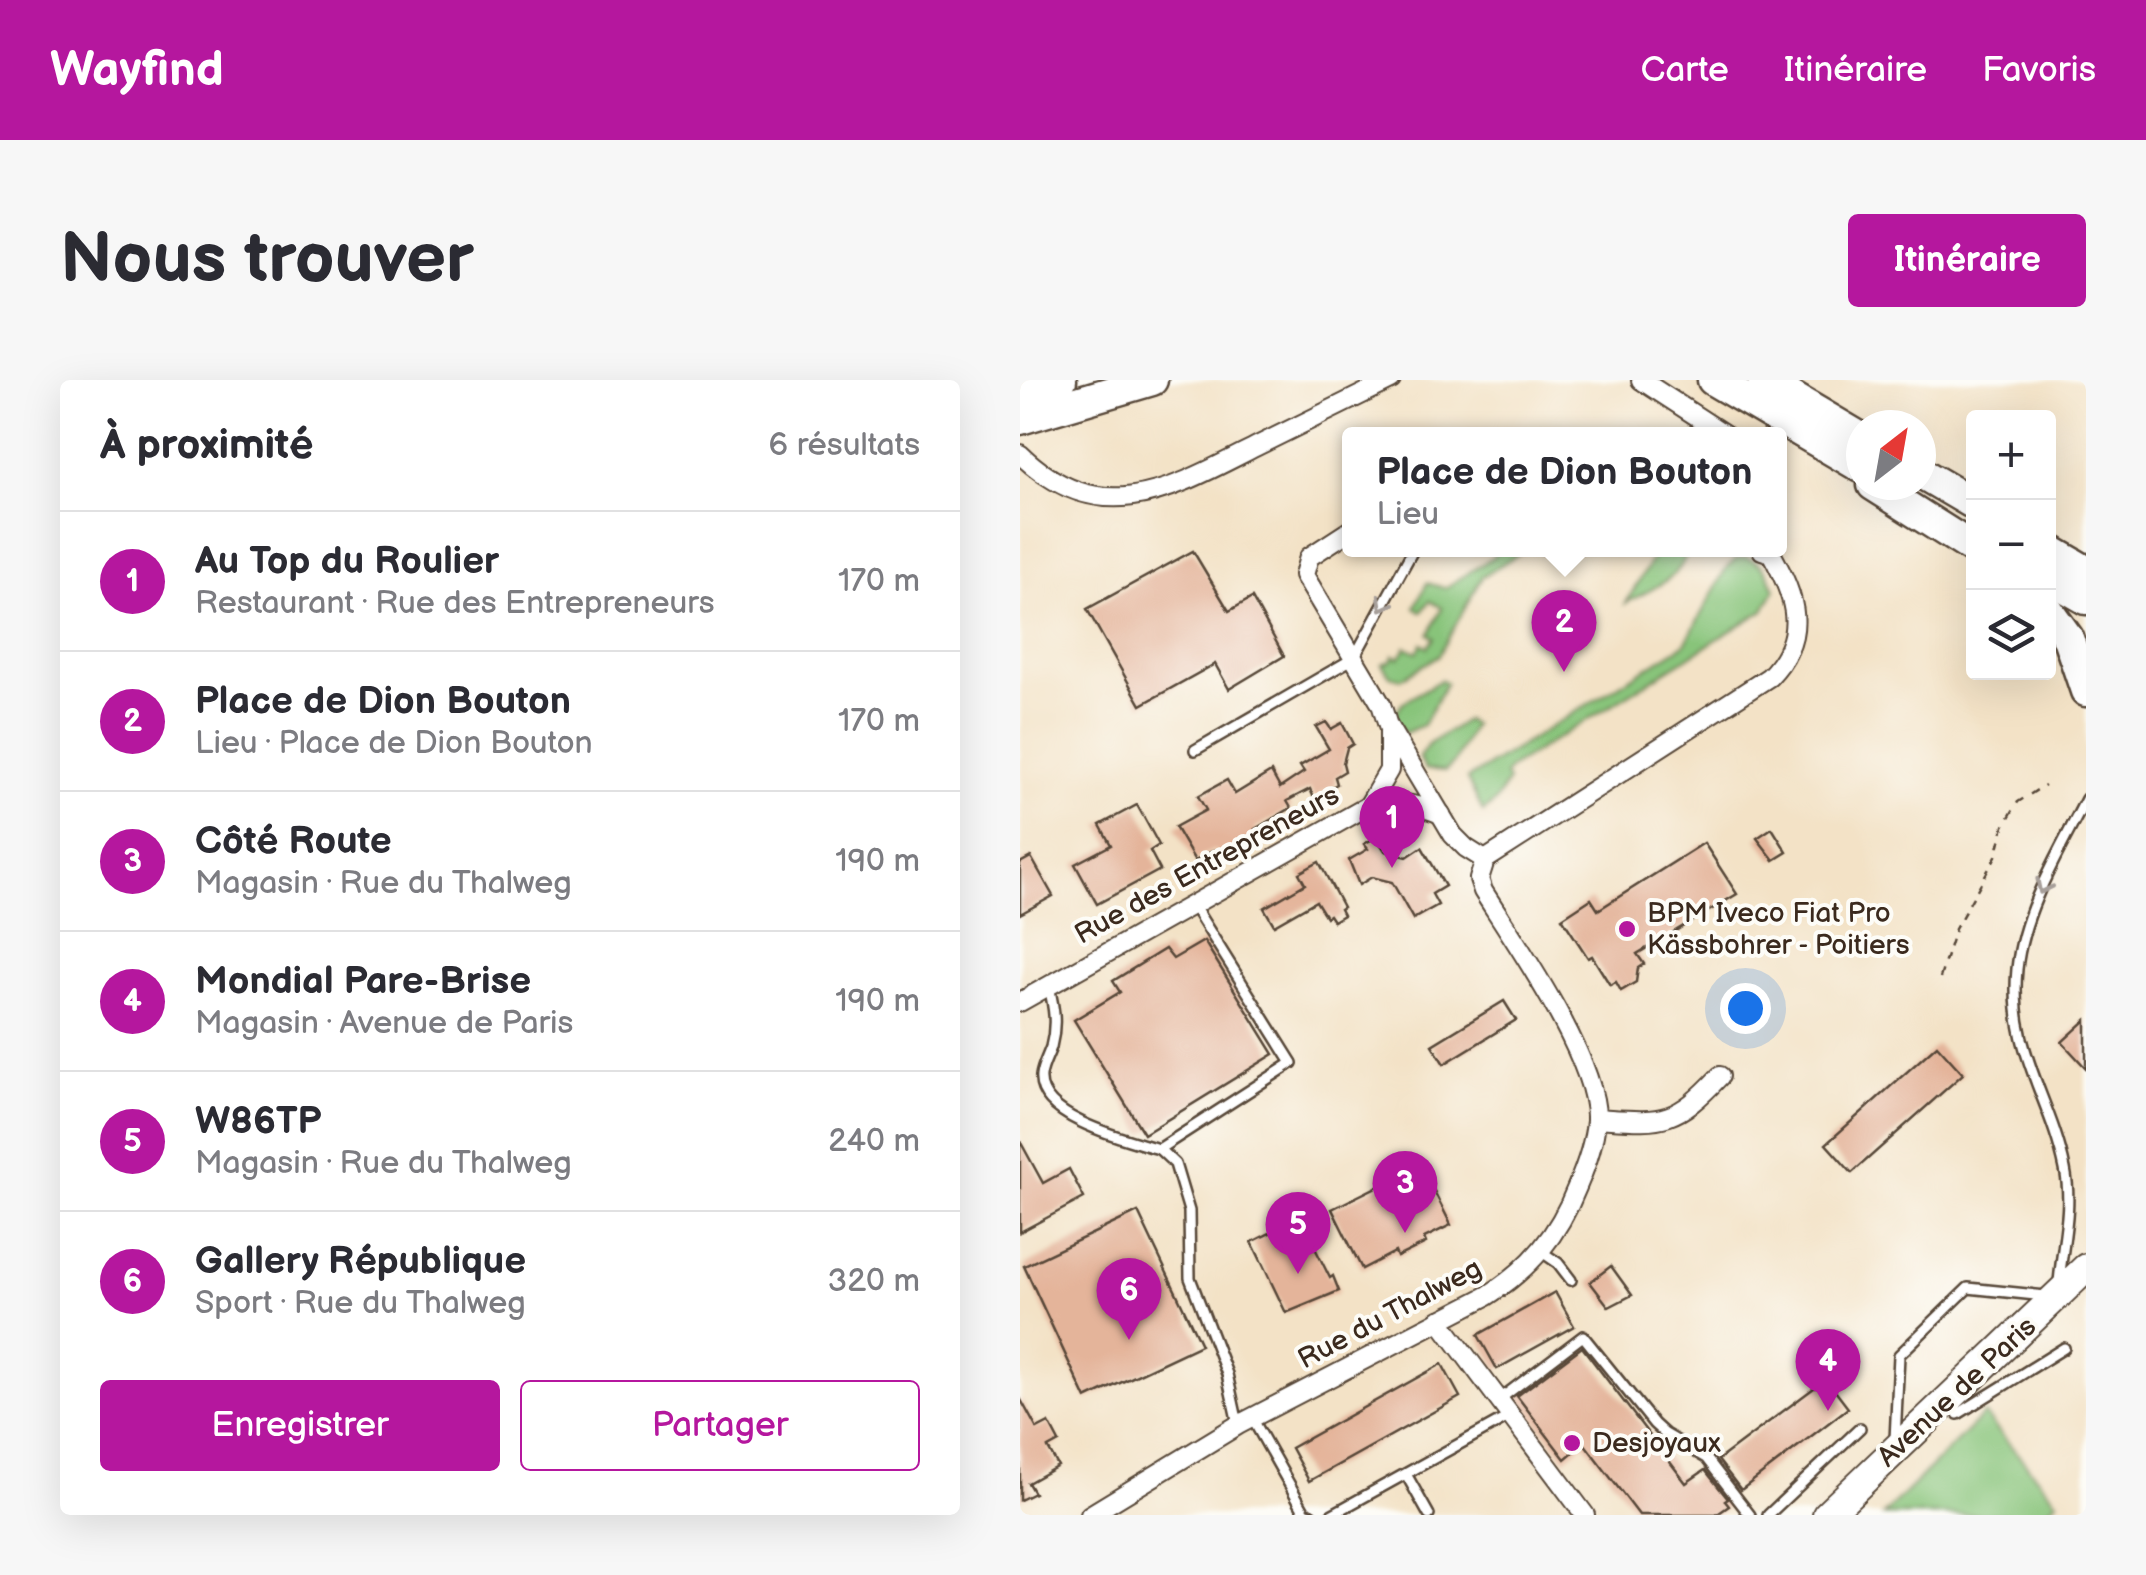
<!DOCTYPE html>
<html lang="fr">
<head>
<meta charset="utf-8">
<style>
	:root { --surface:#fff; --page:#f7f7f7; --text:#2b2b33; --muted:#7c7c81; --line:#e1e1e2; --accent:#b5179e }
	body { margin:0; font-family:"Balsamiq Sans",sans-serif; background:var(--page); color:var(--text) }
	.controls { position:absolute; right:30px; top:30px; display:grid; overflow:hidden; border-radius:10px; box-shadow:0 10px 40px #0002 }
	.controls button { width:90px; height:90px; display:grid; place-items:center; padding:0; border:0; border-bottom:2px solid var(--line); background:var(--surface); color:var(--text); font:50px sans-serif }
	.compass { position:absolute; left:826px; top:30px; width:90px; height:90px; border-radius:50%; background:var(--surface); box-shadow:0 10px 40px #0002; rotate:31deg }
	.you { position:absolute; left:725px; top:628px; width:35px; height:35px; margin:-25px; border:8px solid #fff; border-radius:50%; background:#1a73e8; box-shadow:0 0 0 15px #1a73e833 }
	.badge { display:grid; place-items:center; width:65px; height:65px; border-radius:50%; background:var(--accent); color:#fff; font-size:32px; font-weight:700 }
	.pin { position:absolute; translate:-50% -82px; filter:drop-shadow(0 2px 5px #0008) }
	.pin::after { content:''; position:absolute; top:52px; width:35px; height:30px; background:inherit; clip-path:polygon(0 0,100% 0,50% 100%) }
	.popup { position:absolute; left:322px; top:47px; width:445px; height:130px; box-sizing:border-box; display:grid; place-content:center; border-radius:10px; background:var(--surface); filter:drop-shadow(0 2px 8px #0005); font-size:32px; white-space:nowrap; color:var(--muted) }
	.popup b { font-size:38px; color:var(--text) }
	.popup::after { content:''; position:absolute; left:50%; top:100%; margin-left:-20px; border:20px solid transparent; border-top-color:var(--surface) }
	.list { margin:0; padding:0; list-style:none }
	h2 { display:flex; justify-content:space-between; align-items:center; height:130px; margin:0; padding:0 40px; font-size:42px }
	h2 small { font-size:32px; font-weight:400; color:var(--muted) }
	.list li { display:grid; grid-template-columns:65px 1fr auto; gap:30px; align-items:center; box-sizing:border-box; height:140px; padding:0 40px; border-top:2px solid var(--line) }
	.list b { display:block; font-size:38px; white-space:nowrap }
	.list p { margin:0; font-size:32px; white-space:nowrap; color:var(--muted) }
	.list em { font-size:32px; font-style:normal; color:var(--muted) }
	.actions { display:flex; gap:20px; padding:30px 40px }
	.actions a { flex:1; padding:22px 0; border:2px solid var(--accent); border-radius:10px; text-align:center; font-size:35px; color:var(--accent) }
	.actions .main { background:var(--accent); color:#fff }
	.icon { flex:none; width:55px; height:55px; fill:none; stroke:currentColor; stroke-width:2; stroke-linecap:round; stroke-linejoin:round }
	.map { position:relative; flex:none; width:1066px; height:1135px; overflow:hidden; border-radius:10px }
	header { display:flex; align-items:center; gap:60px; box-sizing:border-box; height:140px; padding:0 50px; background:var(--accent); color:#fff }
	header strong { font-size:48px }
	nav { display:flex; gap:55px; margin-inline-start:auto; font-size:35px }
	.intro { display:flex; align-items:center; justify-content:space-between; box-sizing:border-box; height:240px; padding:0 60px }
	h1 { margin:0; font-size:70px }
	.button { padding:25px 45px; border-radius:10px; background:var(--accent); color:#fff; font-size:35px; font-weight:700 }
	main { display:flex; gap:60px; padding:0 60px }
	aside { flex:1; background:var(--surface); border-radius:10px; box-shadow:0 10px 40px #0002 }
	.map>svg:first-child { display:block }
	.green { fill:#88c47a; stroke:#62774c; stroke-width:2.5 }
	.building { fill:#e4b49a }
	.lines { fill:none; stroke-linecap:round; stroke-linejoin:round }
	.lane-casing { stroke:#574637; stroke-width:14 }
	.street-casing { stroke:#574637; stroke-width:22 }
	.primary-casing { stroke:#574637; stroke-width:32 }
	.highway-casing { stroke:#574637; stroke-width:35 }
	.path { stroke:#574637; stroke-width:2.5; stroke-dasharray:8 8; stroke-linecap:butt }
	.lane { stroke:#fff; stroke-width:9 }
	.street { stroke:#fff; stroke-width:18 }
	.primary { stroke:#fff; stroke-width:28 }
	.highway { stroke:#fff; stroke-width:30 }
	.oneway { stroke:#a79f9a }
	.poi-dot { fill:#b5179e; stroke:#fdfcf7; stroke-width:4 }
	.labels { text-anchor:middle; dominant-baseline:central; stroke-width:8; stroke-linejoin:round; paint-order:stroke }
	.street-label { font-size:28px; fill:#3b2a1e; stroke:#fdfcf7 }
	.poi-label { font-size:28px; fill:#3b2a1e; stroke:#fdfcf7; text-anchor:start }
</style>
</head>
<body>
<header>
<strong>Wayfind</strong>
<nav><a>Carte</a><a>Itinéraire</a><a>Favoris</a></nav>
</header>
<div class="intro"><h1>Nous trouver</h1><a class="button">Itinéraire</a></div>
<main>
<aside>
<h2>À proximité<small>6 résultats</small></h2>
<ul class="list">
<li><span class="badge">1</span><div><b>Au Top du Roulier</b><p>Restaurant · Rue des Entrepreneurs</p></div><em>170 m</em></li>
<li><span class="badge">2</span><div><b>Place de Dion Bouton</b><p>Lieu · Place de Dion Bouton</p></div><em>170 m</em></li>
<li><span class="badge">3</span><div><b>Côté Route</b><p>Magasin · Rue du Thalweg</p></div><em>190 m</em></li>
<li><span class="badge">4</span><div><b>Mondial Pare-Brise</b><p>Magasin · Avenue de Paris</p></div><em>190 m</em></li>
<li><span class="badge">5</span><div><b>W86TP</b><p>Magasin · Rue du Thalweg</p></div><em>240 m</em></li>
<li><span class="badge">6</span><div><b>Gallery République</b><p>Sport · Rue du Thalweg</p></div><em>320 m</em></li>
</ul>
<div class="actions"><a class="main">Enregistrer</a><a>Partager</a></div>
</aside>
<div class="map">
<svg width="1066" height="1135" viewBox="0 0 1066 1135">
	<rect width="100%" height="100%" fill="#fdfcf7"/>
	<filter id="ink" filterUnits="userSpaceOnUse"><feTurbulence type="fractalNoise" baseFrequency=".01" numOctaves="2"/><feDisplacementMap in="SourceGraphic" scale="20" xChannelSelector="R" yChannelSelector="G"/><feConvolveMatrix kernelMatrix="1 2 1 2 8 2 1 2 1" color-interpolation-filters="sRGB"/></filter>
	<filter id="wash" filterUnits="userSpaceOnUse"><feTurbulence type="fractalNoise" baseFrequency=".0048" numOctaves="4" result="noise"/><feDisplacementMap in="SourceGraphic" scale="40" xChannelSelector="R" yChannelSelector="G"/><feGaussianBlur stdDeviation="2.25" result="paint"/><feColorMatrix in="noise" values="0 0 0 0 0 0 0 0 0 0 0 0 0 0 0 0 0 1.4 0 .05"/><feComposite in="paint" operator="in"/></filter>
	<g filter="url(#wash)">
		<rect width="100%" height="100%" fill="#f3e2c6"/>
		<g class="green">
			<polygon points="478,170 504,170 462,197 419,275 381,299 370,296 362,284 371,281 374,275 379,278 386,267 397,272 402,263 408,267 414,258 409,254 422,228 410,221 402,232 395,227 407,203 425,208 474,176"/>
			<path d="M663,170L666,174C661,199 627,211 606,223L637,171Z"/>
			<path d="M726,177C744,183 749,193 755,210L744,230L490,388L485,395L488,401L475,422L463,432L447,399L665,264L706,188L716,179Z"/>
			<polygon points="421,300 426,303 403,345 385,353 377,346 374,336 382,323"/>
			<polygon points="446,340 453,345 434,383 425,391 405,389 399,377 409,364"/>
			<polygon points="964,1034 1037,1121 1023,1135 863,1135"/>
		</g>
		<g id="blocks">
			<g class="building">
				<polygon points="173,171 209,231 232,218 264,276 209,309 195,284 121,325 67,229"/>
				<polygon points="306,342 311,349 322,343 333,364 327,368 323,383 325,391 315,397 317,404 294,418 290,409 267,421 271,428 235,449 239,457 200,479 194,470 175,481 155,447 186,430 178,416 207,400 215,414 251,392 260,408 284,392 280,386 309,369 296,347"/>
				<polygon points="117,425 139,465 130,471 140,490 77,524 55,484 91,465 80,445"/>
				<polygon points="752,448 767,472 754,480 737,458"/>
				<polygon points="356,457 365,471 387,477 402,467 425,506 412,514 418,525 393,539 372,502 352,497 339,505 329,480 348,469 344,464"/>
				<polygon points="684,463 717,514 617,574 624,584 618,588 616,602 601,611 596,602 590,605 572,576 568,578 542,538 571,519 578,530"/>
				<polygon points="11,477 33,516 0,534 0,483"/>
				<polygon points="299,482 323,527 320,529 323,535 313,541 309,535 306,537 296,521 254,545 244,528 285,504 279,493"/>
				<polygon points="184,561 254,674 124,754 54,640 100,612 93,601 145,569 153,579"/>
				<polygon points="484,621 496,640 424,684 412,665"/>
				<polygon points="1066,640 1066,688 1042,662"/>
				<polygon points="917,665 943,694 832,793 806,764"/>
				<polygon points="0,761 23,803 49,789 64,818 0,852"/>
				<polygon points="401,785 431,845 404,858 406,863 377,877 375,872 342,889 312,829"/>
				<polygon points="118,832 181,965 66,1019 4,886"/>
				<polygon points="280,838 310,898 313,896 319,911 266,933 232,862"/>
				<polygon points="591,886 612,915 589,927 570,902"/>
				<polygon points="535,912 554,946 477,989 458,955"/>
				<polygon points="562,967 666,1103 685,1090 708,1119 705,1121 709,1126 696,1135 619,1135 564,1063 545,1079 497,1016"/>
				<polygon points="422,984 440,1017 289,1101 271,1068"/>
				<polygon points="806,999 828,1028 721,1110 698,1080"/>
				<polygon points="0,1018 17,1049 29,1043 39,1062 28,1068 38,1086 8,1103 14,1113 0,1120"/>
			</g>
		</g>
	</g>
	<g filter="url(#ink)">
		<use href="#blocks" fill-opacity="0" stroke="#574637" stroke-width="2.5"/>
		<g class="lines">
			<defs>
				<g id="lane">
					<polyline points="175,370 334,278 393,170"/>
					<path d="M29,606C34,628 37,644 31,667C28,676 22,686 21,696C17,738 108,760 139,769L272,683L173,525"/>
					<polyline points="139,769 155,784 169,831 170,898 207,994 218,1044"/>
					<polyline points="522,872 538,883 551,900"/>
					<path d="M1039,903C1042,864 1053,828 1045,789C1030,716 989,670 997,589C1003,530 1039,472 1066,419"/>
					<polyline points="480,1019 563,956 634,1044 645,1054 686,1078 730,1135"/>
					<polyline points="938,1034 1044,968"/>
					<polyline points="232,1038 285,1132 292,1135"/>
					<polyline points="875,1060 879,975 948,908 1026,916"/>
					<polyline points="386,1094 409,1135"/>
					<polyline points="311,1135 490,1036"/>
					<polyline points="748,1135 840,1048"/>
				</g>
				<g id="street">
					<polyline points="621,0 704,54"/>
					<path d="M0,74C82,153 154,108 239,65C283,43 327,22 371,0"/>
					<polyline points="329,151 289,177 284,195 361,324 368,346 433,455 446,468 465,480"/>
					<polyline points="348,426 369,390 369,352"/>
					<path d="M465,480L749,297C789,256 776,218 751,173L742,170"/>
					<path d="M0,622L348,426C376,421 394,423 421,434"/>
					<path d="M576,738C642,742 653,746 700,696"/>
					<polyline points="419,940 565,1135"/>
					<path d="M70,1135L218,1045L467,916C511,888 538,855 557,807C566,786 574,764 576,741C579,682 496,563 463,511L459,499L465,480"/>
				</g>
				<polyline id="primary" points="807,1135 1066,888"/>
				<g id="highway">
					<polyline points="693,0 841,87"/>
					<polyline points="743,0 841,58"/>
					<polyline points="0,12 41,0"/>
					<polyline points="0,39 132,0"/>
					<polyline points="901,93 954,124"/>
					<polyline points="853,105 954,169"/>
					<polyline points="1028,169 1066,191"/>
					<polyline points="1028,197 1066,219"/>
					<polyline points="1028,230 1048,258 1066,311"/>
				</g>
			</defs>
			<use href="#lane" class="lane-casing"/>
			<use href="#street" class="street-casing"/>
			<use href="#primary" class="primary-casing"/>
			<use href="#highway" class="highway-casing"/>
			<polyline class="path" points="920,598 935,549 976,476 984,446 998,422 1025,405"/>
			<use href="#lane" class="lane"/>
			<use href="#street" class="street"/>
			<use href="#primary" class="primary"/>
			<use href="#highway" class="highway"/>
		</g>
		<defs><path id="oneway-chevron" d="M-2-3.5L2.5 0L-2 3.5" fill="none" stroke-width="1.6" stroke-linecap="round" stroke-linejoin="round" transform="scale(2.5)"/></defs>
		<g class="oneway">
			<use href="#oneway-chevron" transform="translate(364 224) rotate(119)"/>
			<use href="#oneway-chevron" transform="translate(1023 507) rotate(116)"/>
		</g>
	</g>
	<g class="poi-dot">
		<circle cx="607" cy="549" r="10"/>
		<circle cx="552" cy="1063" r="10"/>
	</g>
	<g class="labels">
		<g class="street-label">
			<text transform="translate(187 485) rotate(-29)">Rue des Entrepreneurs</text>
			<text transform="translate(370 934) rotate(-28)">Rue du Thalweg</text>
			<text transform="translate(937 1012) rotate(-43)">Avenue de Paris</text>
		</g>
		<g class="poi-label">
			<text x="627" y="533">BPM Iveco Fiat Pro<tspan x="627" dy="32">Kässbohrer - Poitiers</tspan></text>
			<text x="572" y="1063">Desjoyaux</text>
		</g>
	</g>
</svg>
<div class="controls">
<button>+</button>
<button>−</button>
<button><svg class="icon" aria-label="layers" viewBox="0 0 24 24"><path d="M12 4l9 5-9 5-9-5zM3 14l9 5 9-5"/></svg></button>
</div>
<svg class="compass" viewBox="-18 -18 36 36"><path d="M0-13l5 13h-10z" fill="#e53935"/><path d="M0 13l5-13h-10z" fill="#7c7c81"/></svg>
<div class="you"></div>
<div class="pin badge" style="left:372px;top:488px">1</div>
<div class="pin badge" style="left:544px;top:292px">2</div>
<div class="popup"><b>Place de Dion Bouton</b>Lieu</div>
<div class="pin badge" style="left:385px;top:853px">3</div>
<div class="pin badge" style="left:808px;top:1031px">4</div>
<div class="pin badge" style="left:278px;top:894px">5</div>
<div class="pin badge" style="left:109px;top:960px">6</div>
</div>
</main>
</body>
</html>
